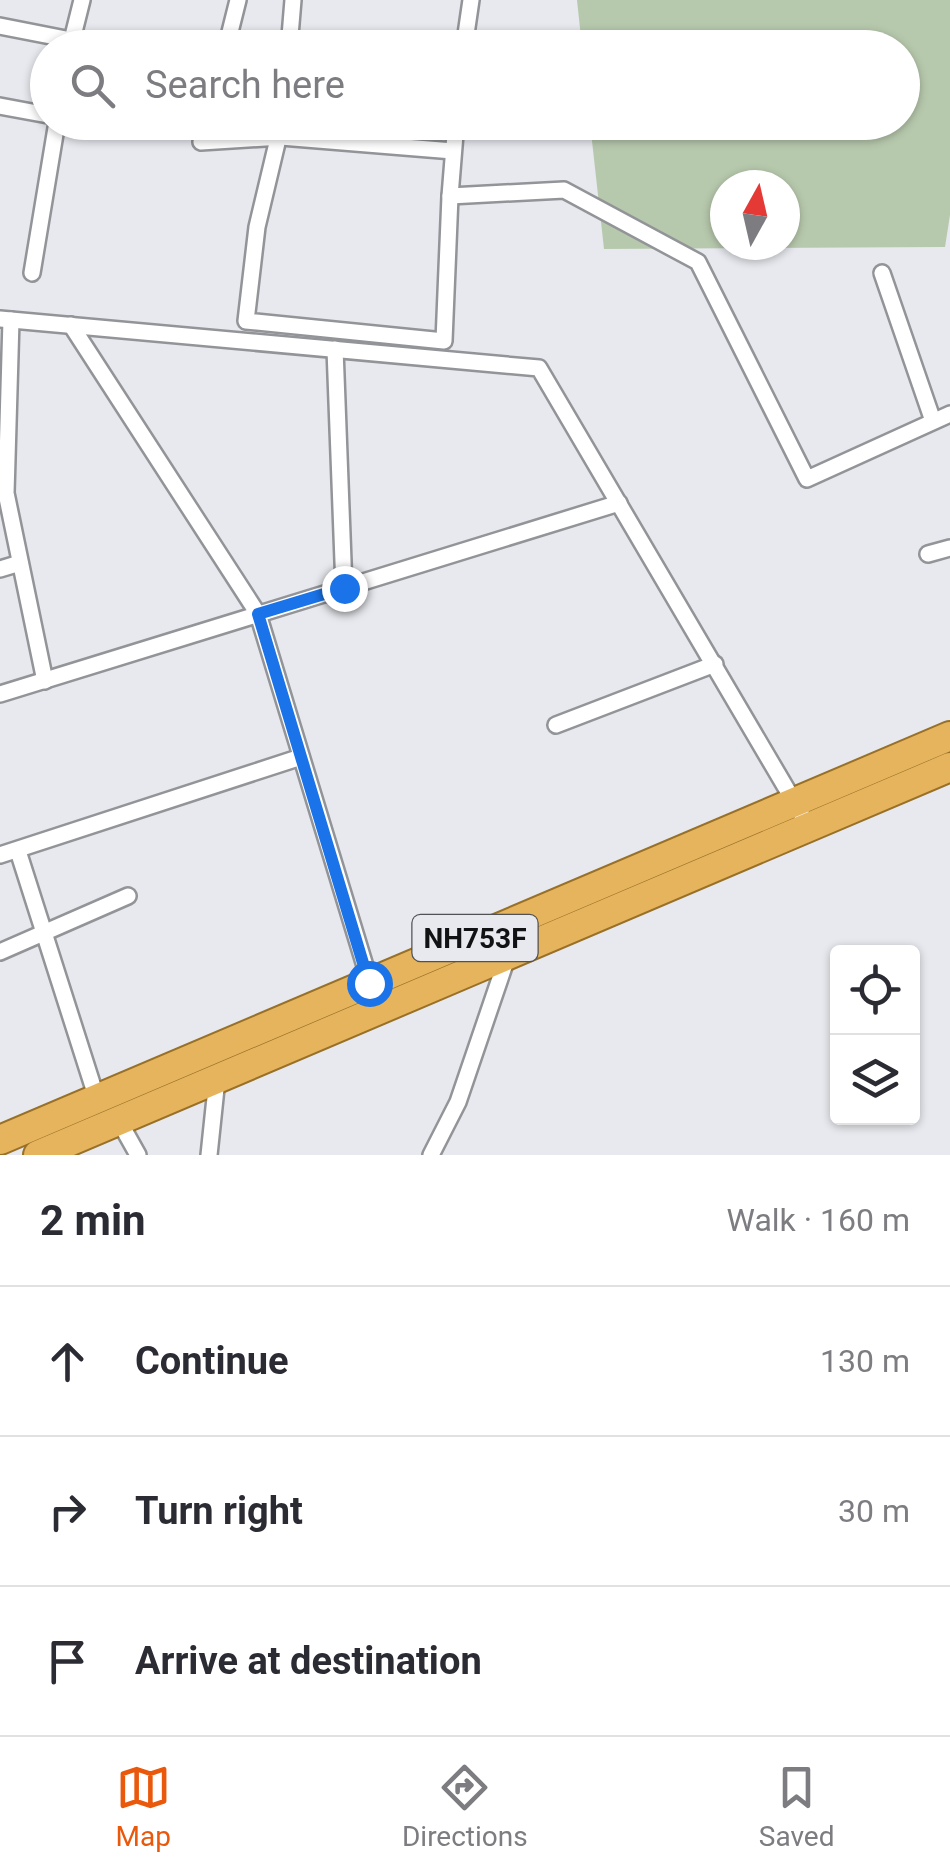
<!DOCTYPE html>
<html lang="en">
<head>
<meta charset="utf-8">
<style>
	:root { --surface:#fff; --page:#f7f7f7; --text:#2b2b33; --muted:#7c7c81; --line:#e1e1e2; --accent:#ea580c }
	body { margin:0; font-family:Roboto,sans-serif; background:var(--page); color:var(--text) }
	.controls { position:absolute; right:30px; bottom:30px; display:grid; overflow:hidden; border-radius:10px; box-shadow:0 2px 8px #0004 }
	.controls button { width:90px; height:90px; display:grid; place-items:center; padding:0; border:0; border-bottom:2px solid var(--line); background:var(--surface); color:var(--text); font:50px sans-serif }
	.compass { position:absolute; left:710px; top:170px; width:90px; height:90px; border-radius:50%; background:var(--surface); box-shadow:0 2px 8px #0004; rotate:8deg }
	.stop { position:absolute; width:30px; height:30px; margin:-22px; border:8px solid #1a73e8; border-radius:50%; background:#fff }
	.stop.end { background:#1a73e8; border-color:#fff; box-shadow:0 2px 10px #0008 }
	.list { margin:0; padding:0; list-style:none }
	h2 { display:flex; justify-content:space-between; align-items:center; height:130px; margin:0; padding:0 40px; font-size:42px }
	h2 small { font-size:32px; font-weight:400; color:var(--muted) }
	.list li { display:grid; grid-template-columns:65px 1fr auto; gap:30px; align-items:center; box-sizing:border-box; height:150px; padding:0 40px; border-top:2px solid var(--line) }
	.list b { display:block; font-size:38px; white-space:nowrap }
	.list em { font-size:32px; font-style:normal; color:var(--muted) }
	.icon { flex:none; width:55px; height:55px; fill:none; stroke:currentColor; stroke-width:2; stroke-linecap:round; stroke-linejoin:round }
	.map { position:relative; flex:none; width:950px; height:1155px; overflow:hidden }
	.search { position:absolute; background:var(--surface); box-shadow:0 2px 8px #0004; left:30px; right:30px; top:30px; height:110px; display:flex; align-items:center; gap:25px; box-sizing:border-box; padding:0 35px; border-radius:55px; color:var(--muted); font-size:38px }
	.sheet { height:580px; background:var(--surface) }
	nav { display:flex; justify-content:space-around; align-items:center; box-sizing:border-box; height:140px; border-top:2px solid var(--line); background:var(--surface); font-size:28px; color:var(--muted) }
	nav a { display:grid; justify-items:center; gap:5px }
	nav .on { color:var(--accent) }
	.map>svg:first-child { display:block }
	.garden { fill:#b7c9ad; fill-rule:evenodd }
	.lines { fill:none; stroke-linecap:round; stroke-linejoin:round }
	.minor-casing { stroke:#929498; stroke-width:20 }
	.trunk-casing { stroke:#987028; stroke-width:32 }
	.minor { stroke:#fff; stroke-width:15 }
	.trunk { stroke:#e6b45c; stroke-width:28 }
	.route { stroke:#1a73e8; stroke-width:12 }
	.labels { text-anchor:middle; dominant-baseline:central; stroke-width:8; stroke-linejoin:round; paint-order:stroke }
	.shield { fill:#e7e9ee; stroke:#515255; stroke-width:2.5 }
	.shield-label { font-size:28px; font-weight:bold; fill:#111213 }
</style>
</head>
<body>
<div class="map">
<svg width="950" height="1155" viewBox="0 0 950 1155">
	<rect width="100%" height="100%" fill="#e7e9ee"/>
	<path class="garden" d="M577,0H950V215L945,247L604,249L590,123L902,122V48L582,47ZM725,185H785V245H725Z"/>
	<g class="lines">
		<defs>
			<g id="minor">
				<polyline points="0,26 71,40"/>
				<polyline points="70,48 82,0"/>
				<polyline points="226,48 238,0"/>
				<polyline points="289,48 293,0"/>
				<polyline points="464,48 471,0"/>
				<polyline points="0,106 48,115"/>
				<polyline points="206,122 201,142 281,137 453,151"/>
				<polyline points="282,122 257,227 246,321 444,341 450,196"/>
				<polyline points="456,122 450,196 564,190 698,262 807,479 950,414"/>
				<polyline points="32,273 57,122"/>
				<polyline points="882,273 933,421"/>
				<polyline points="0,319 539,368 809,827"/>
				<polyline points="11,320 6,493 45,681"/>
				<polyline points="71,325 258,614 372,989"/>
				<polyline points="335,349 344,588"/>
				<polyline points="928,554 950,548"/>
				<polyline points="0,569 20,563"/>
				<polyline points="0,694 619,503"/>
				<polyline points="556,725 715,664"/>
				<polyline points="18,851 97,1099"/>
				<polyline points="0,855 301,757"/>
				<polyline points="0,952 128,896"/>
				<polyline points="119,1121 138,1155"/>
				<polyline points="209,1155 217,1079"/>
				<polyline points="431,1155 458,1102 508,955"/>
			</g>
			<g id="trunk">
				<polyline points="0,1140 950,736"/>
				<polyline points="38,1155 950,767"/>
			</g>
		</defs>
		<use href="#minor" class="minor-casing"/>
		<use href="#trunk" class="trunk-casing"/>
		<use href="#minor" class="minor"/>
		<use href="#trunk" class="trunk"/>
	</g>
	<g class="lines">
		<polyline class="route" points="344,588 258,614 369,983"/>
	</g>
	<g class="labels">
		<rect class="shield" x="412.5" y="915" width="125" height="46" rx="8"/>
		<g class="shield-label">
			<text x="475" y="938">NH753F</text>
		</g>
	</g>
</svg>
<div class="controls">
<button><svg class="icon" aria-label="locate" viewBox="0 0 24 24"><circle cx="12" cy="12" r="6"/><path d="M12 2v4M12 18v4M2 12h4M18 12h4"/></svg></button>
<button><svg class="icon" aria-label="layers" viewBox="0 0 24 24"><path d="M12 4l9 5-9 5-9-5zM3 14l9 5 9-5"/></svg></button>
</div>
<svg class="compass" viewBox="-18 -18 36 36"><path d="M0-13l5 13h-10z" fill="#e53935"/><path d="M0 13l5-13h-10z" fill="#7c7c81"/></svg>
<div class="stop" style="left:369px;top:983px"></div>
<div class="stop end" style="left:344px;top:588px"></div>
<div class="search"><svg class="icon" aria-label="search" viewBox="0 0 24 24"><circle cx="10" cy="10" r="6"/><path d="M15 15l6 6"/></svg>Search here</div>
</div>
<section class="sheet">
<h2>2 min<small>Walk · 160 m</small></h2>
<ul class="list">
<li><svg class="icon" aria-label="ahead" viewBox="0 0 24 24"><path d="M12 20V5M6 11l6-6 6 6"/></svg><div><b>Continue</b></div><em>130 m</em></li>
<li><svg class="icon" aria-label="right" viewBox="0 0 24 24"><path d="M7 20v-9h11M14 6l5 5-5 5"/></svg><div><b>Turn right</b></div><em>30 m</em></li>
<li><svg class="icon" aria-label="arrive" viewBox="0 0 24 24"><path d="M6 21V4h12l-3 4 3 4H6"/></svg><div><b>Arrive at destination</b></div></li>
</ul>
</section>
<nav>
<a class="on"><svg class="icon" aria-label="map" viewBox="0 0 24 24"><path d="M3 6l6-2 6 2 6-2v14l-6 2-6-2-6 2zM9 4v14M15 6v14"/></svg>Map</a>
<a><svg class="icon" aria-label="directions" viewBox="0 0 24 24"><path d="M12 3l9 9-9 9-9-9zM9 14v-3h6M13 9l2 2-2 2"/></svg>Directions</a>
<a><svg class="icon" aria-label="saved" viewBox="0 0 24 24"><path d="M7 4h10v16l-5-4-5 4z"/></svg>Saved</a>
</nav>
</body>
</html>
